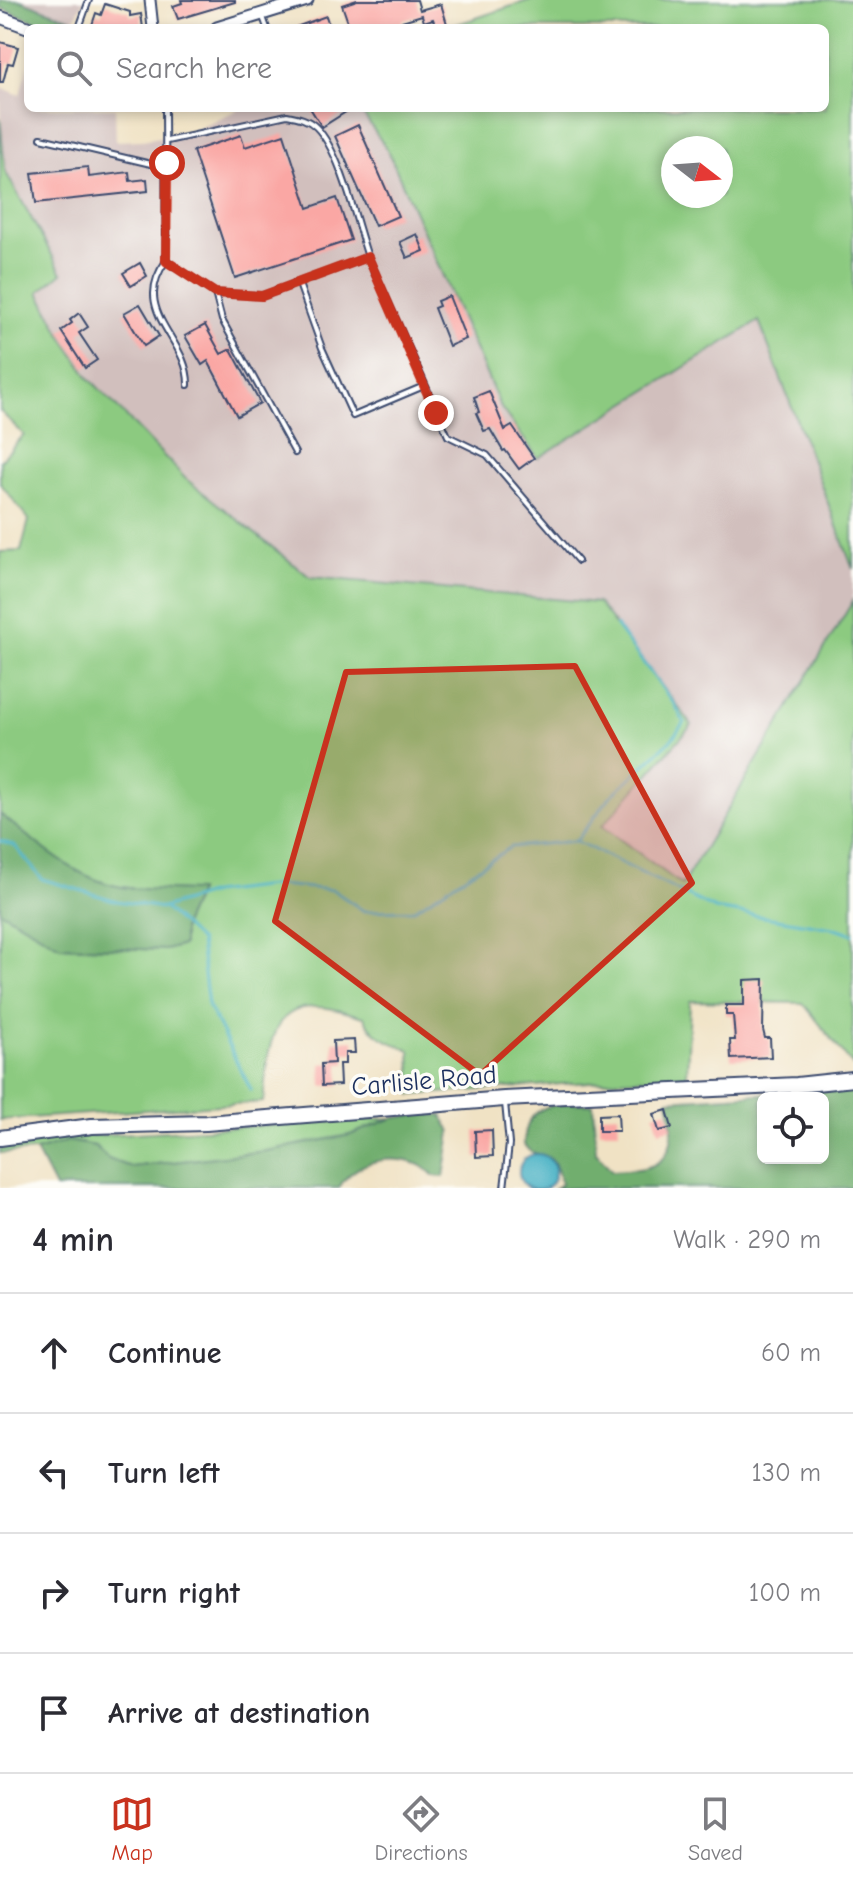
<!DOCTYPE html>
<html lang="en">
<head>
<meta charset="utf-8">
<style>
	:root { --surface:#fff; --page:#f7f7f7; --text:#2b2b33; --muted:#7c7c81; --line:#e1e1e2; --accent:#c8321e }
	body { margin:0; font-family:"Comic Neue",sans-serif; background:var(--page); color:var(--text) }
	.controls { position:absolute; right:24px; bottom:24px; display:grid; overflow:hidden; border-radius:12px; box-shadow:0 4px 12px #0003 }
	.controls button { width:72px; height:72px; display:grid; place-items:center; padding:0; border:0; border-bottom:2px solid var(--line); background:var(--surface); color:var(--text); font:40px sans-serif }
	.compass { position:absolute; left:661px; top:136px; width:72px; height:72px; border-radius:50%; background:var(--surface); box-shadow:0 4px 12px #0003; rotate:107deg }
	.stop { position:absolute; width:24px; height:24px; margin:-18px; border:6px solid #c8321e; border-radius:50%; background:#fff }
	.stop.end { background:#c8321e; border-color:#fff; box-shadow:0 2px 8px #0008 }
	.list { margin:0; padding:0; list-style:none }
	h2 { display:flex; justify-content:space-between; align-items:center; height:104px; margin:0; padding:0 32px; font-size:34px }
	h2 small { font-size:26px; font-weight:400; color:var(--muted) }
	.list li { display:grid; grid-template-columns:52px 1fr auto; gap:24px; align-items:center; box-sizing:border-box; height:120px; padding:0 32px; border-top:2px solid var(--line) }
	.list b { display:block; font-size:30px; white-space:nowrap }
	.list em { font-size:26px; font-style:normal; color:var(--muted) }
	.icon { flex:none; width:44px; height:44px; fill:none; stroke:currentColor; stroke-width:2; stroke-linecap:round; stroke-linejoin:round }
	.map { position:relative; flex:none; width:853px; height:1188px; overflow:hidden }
	.search { position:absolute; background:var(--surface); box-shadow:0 4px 12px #0003; left:24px; right:24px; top:24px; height:88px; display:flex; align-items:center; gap:20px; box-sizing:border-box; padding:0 28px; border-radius:12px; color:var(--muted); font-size:30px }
	.sheet { height:584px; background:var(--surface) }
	nav { display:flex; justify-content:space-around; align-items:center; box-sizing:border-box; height:112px; border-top:2px solid var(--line); background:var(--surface); font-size:22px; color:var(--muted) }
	nav a { display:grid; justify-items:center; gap:4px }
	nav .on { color:var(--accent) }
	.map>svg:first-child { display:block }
	.industrial { fill:#d1bfbd }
	.green { fill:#8cca80; stroke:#547c6f; stroke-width:2; fill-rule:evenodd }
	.forest { fill:#71ae6e; stroke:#466e66; stroke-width:2; fill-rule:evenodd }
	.water { fill:#46b1c4; stroke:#307091; stroke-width:2 }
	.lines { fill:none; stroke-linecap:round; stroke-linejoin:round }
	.stream { stroke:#46b1c4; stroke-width:3 }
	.building { fill:#faa7a4 }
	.service-casing { stroke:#3b4a6d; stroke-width:8 }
	.minor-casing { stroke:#3b4a6d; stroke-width:13 }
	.tertiary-casing { stroke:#3b4a6d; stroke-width:15 }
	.primary-casing { stroke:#3b4a6d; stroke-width:18 }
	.service { stroke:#fff; stroke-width:4 }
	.minor { stroke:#fff; stroke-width:9 }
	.tertiary { stroke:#fff; stroke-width:11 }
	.primary { stroke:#fff; stroke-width:14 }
	.route { stroke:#c8321e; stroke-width:10 }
	.marked { fill:#c8321e; fill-opacity:0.2; stroke:#c8321e; stroke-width:6; stroke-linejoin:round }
	.labels { text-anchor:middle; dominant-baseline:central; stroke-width:7; stroke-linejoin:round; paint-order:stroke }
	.street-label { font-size:26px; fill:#1b2f5e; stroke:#fdfcf7 }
</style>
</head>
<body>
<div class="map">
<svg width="853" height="1188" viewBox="0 0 853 1188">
	<rect width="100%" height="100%" fill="#fdfcf7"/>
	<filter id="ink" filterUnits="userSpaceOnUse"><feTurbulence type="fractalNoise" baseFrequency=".0125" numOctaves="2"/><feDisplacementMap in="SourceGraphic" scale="16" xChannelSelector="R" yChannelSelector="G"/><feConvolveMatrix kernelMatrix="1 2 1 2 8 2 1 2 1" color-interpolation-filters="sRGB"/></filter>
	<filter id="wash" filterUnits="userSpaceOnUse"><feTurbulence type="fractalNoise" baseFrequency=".006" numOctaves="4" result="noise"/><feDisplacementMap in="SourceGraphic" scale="32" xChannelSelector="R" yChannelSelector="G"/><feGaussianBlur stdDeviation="1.8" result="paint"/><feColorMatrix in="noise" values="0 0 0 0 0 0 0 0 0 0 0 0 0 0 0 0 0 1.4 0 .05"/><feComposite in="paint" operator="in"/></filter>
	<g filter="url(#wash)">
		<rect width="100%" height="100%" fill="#f0e2c4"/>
		<g class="industrial">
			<polygon points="20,0 84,0 74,20"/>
			<polygon points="28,64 28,108 115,108 116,141 142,140 191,132 241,108 359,108 389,153 501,409 538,458 759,321 853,569 853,601 683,886 602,826 598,603 308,576 187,478 90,378 62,336 40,292 63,274 4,171 0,87 20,95"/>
		</g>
		<g class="green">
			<path d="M530,0H853V569L759,321L538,458L501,408L388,151L359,108H825V28H446ZM721,148V196H673V148Z"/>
			<path d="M0,117L5,171L62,273L39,292L62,336L89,378L186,479L310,577L598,603L692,725L602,826L682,885L853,601V1066L803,1003L690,1001L687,1075L412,1095L410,1050C390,1042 374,1038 364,1017C349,1013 332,1007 316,1007C264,1005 268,1066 263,1102L0,1120V911L60,946L166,950L183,945V925L198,892C175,890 151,890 129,888C79,883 37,844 0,814V552L21,551L29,520L0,483V461L24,435L0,411Z"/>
			<polygon points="393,1118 350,1135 266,1151 131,1167 108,1159 95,1146 68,1141 36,1151 0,1153 0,1149 49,1138"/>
		</g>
		<g class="forest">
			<polygon points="0,0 20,0 74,20 70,28 54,28 0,8"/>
			<path d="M0,814C37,843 79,883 129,888C152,890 175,890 198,891L183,925V945L166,950L60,946L0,911Z"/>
			<path d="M853,1088V1188H555L561,1184C552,1141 540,1164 524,1145C525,1101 559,1102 593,1104L596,1152L612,1171C623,1170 634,1170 644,1168C678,1161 674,1125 668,1100ZM763,1098H823V1158H763Z"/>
			<path d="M421,1114L442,1115L451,1132L444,1177L434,1176C411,1150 356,1155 339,1188H55L36,1151L68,1141L95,1146L108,1159L131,1167L266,1151L350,1135L393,1118Z"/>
		</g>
		<circle class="water" cx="537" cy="1172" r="18"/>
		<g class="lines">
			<g class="stream">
				<polyline points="0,841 15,846 42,879 117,901 163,908 212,893 279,885 333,890 364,911 413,910 511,847 576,841 715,909 839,929 853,934"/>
				<polyline points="576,841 610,797 672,739 684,722 675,705 616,626"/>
				<polyline points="165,909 200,941 208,1005 251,1090"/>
			</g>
		</g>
		<g id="blocks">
			<g class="building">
				<polygon points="181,0 235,0 235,2 178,19 173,6 182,3"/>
				<polygon points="357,0 417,0 420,10 441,4 447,24 436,27 433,19 424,22 422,15 402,21 404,28 350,28 342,5"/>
				<polygon points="105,4 130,12 130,16 141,14 143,28 91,28 96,13 101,15"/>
				<polygon points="326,16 330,28 296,28 296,27"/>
				<polygon points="0,42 18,47 13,64 8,63 3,82 0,82"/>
				<polygon points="310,108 352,108 322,127"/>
				<polygon points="358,125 398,216 375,226 335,136"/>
				<polygon points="284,134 308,208 337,198 351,240 235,278 193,151 241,135 245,147"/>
				<polygon points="88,167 89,177 129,172 130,181 147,179 148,191 36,203 32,173"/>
				<polygon points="417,234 424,251 407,258 400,242"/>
				<polygon points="140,263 147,276 131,286 123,273"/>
				<polygon points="449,296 466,339 449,346 434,308 439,306 437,301"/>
				<polygon points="140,304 159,336 144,346 124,313"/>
				<polygon points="79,313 88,327 79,333 97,360 85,368 61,331 72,323 70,320"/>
				<polygon points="205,325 221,354 231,349 260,403 237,416 208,361 202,365 185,336"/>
				<polygon points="489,391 505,430 512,426 534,458 519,469 505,450 503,451 490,429 484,431 476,413 479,412 474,397"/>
				<polygon points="764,979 763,1030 765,1038 770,1038 771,1057 731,1059 730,1040 735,1040 733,1015 726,1015 726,1005 744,1005 744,980"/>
				<polygon points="354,1040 355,1053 345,1053 345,1064 339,1064 340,1085 322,1086 321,1064 334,1063 333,1041"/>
				<polygon points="667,1110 672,1128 659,1131 654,1114"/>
				<polygon points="618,1114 619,1131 599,1131 599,1115"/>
				<polygon points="492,1130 493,1156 476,1157 475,1131"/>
			</g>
		</g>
	</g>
	<g filter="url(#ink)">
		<use href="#blocks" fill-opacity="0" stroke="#3b4a6d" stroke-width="2"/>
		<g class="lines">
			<defs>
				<g id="service">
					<polyline points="263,17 267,28"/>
					<polyline points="79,28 89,0"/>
					<path d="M165,108L166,261C129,312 189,338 188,385"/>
					<polyline points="41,138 151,164 167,163"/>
					<polyline points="368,257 448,436 487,455 578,561"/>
					<path d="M166,261L215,293L262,296L368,257C356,222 341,152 316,127C308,119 298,117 287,115L167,141"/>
					<polyline points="299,284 322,348 353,416 424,386"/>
					<polyline points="215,293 222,320 295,453"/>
					<polyline points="504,1188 509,1144 505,1103"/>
				</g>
				<polyline id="minor" points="150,0 153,28"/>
				<g id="tertiary">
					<polyline points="0,17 30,28"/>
					<polyline points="217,28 307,0"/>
				</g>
				<polyline id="primary" points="0,1138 92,1126 206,1123 504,1099 797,1085 853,1079"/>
			</defs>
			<use href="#service" class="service-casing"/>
			<use href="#minor" class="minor-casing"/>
			<use href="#tertiary" class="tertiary-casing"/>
			<use href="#primary" class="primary-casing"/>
			<use href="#service" class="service"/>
			<use href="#minor" class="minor"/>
			<use href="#tertiary" class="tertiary"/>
			<use href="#primary" class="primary"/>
		</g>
	</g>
	<g class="lines" filter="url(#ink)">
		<polyline class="route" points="167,163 166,261 215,293 262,296 368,257 436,413"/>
	</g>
	<path class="marked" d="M575,666L692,883L480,1075L275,921L346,672Z"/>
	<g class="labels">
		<g class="street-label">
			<text transform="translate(424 1081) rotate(-5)">Carlisle Road</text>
		</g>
	</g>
</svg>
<div class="controls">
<button><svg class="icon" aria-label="locate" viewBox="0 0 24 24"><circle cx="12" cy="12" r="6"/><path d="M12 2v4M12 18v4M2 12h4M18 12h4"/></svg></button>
</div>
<svg class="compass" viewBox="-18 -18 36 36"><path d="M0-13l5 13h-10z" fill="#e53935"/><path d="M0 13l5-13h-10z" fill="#7c7c81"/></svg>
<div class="stop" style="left:167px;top:163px"></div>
<div class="stop end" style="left:436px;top:413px"></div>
<div class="search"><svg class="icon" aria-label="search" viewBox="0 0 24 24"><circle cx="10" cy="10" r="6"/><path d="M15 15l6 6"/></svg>Search here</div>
</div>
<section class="sheet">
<h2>4 min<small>Walk · 290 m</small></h2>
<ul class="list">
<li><svg class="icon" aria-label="ahead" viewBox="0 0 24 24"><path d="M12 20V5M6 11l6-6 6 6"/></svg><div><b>Continue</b></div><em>60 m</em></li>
<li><svg class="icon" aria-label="left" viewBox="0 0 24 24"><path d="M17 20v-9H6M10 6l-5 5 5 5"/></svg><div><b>Turn left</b></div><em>130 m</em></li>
<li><svg class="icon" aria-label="right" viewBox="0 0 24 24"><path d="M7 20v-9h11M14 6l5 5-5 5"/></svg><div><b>Turn right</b></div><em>100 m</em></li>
<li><svg class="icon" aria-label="arrive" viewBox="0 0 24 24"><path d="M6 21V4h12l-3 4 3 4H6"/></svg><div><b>Arrive at destination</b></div></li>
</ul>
</section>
<nav>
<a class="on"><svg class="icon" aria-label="map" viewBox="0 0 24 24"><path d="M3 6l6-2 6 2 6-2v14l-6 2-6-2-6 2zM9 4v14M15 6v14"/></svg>Map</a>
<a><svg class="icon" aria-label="directions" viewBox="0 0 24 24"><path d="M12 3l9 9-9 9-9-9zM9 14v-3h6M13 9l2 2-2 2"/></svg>Directions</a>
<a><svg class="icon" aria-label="saved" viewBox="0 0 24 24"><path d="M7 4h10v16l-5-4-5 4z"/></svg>Saved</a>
</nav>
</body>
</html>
